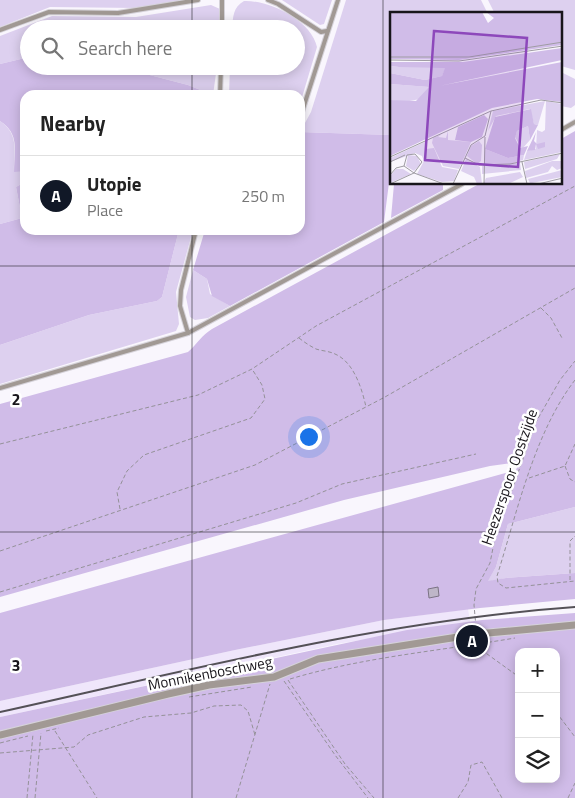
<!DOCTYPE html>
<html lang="en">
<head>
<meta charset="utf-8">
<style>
	:root { --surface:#fff; --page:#f2f2f2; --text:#222; --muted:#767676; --line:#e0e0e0; --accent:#111827 }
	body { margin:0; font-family:"Titillium Web",sans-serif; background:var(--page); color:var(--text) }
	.controls { position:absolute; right:15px; bottom:15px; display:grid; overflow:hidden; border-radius:10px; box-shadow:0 2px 12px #0003 }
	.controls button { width:45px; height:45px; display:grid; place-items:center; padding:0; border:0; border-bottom:1px solid var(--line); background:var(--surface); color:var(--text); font:25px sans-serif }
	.you { position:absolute; left:308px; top:436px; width:18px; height:18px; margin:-12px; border:4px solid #fff; border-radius:50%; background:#1a73e8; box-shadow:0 0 0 8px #1a73e833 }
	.badge { display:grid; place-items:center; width:32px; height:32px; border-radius:50%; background:var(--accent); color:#fff; font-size:16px; font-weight:700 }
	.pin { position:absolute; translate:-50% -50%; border:2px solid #fff; box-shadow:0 1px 5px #0006 }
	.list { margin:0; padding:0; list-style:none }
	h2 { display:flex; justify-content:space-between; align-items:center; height:65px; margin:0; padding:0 20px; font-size:21px }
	h2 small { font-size:16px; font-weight:400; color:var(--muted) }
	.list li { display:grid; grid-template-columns:32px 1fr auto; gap:15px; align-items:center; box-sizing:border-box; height:80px; padding:0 20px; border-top:1px solid var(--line) }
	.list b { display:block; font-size:19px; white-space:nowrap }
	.list p { margin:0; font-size:16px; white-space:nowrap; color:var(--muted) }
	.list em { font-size:16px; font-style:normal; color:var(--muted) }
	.icon { flex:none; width:28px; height:28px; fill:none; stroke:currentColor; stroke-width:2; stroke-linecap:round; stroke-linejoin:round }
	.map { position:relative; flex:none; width:575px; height:798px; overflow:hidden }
	.search { position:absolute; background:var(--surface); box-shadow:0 2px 12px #0003; left:20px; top:20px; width:285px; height:55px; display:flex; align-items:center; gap:12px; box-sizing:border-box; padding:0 18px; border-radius:28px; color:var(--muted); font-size:19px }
	.panel { position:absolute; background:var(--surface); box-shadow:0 2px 12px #0003; left:20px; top:90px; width:285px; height:145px; border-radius:15px }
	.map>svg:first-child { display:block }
	.built { fill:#efe6fb }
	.green { fill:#ddd0ef }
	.forest { fill:#d0bce8; fill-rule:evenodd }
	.building { fill:#beb6c8; stroke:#7b7384 }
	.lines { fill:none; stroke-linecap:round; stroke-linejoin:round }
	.service-casing { stroke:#d5d2d9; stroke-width:6 }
	.minor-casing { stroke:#d5d2d9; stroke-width:9 }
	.path { stroke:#949198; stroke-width:1; stroke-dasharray:4 2.5; stroke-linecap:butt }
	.service { stroke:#a19994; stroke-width:4 }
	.minor { stroke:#a19994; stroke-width:7 }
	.rail { stroke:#545157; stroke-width:2 }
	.grid { fill:none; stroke:#18151b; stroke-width:1; stroke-opacity:0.55 }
	.labels { text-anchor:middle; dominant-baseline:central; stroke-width:5; stroke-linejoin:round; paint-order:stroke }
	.street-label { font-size:15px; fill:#18151b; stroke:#fff }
	.inset-road { fill:none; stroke:#9f9ca3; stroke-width:1 }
	.view { fill:#8d48bb; fill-opacity:0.15; stroke:#8d48bb; stroke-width:2.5 }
	.inset-edge { fill:none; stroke:#18151b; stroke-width:2.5 }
	.grid-label { font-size:16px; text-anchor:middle; font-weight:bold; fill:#18151b; stroke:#fff; stroke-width:5; stroke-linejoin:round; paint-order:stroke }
</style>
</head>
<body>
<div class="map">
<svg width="575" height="798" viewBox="0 0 575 798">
	<rect width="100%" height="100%" fill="#f9f6fd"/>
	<polygon class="built" points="468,609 470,622 337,644 0,717 0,701 235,650 384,620"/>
	<g class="green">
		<polygon points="0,0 188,0 136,8 50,7 0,27"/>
		<polygon points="282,0 332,0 324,24 320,25"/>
		<polygon points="346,0 481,0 488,14 391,14 391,135 300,132 311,112"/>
		<polygon points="488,0 575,0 575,70 561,66 561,14 495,14"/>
		<path d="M244,1C269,0 311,20 317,47L300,104V95H229L230,66H296V29H232C233,17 233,7 244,1Z"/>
		<polygon points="211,5 220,9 221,29 29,29 29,57 0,64 0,36 52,16 136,17"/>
		<polygon points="115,66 217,66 213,95 188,85"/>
		<polygon points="561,72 575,79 575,105 571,108 561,106"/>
		<path d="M0,121C19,134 14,150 14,171H25V182L16,187L22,218L0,224Z"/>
		<polygon points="179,230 193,230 176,292 179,324 176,331 0,384 0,345 89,315 157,301 162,297"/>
		<polygon points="193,270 207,279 210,294 230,306 208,318 195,320 190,317 186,297"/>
		<polygon points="575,507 575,573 506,578 487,582 496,567 508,524"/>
	</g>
	<g class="forest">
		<path d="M29,57V66H115L188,85L213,95H25V171L14,172C14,150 20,134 0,121V64Z"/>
		<path d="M575,131V507L508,524L496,567L488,581L506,578L575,573V599L480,608L384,620L235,650L0,701V613L516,470L519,462L490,466L344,500L0,597V404L188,352C197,344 202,335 212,329L479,184H561V139Z"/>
		<polygon points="300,132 391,135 391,167 384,222 230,306 212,296 207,279 193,270 205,230 300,230"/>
		<polygon points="25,182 25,230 179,230 162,297 157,301 89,315 0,345 0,224 22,218 16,187"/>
		<polygon points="394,184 443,184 443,190 391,218"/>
		<path d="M575,613V798H0V717L407,630L482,620ZM519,652H556V779H519Z"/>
	</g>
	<polygon class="building" points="438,587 439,596 429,598 428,589"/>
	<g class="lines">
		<defs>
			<g id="service">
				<polyline points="268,0 278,4 321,32 327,31"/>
				<polyline points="222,29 222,0"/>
				<polyline points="0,30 49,12 118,13 198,0"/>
				<polyline points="220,95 221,66"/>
				<polyline points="300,118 338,0"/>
				<polyline points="561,130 575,122"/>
				<polyline points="188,333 180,306 181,290 196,230"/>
				<polyline points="0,388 188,333 462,184"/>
			</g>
			<polyline id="minor" points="0,735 168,694 209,685 274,677 318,659 477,634 575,625"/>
		</defs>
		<use href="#service" class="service-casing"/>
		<use href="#minor" class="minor-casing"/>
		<g class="path">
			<polyline points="541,308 551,318 562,338"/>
			<path d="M299,338C304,342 310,346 316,349C322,351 329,351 335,354C354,362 362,389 366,407"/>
			<path d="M575,380C534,433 517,513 497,576L498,583L506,588L575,581"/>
			<polyline points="0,444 198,395 252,369 316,326 575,186"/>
			<polyline points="565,466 570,479 575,482"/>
			<polyline points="529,478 565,466 575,444"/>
			<polyline points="120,509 117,492 127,471 144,455 251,418 265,399 262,385 252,369"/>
			<polyline points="0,551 255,465 385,397 575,288"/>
			<polyline points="570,580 570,541 575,536"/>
			<polyline points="0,592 296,503 342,484 476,454"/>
			<polyline points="476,627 474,605 476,589 490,563 495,538 536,422 560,380 575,361"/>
			<polyline points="476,646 519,677"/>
			<path d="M290,679C364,657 439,651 515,638"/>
			<polyline points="288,680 345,764 374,798"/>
			<polyline points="284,681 335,755 368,798"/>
			<polyline points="189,697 252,687"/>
			<polyline points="556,712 575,737"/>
			<polyline points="46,731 59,728"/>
			<polyline points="55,731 97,798"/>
			<polyline points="0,743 28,736"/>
			<polyline points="0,753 74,747 88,735 144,717 191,713 214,706 241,705 248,711 255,735"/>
			<polyline points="27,798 33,734"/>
			<polyline points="35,798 41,733"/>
			<polyline points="236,798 270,684"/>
			<polyline points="458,798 468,782 471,765 482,762 502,798"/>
			<polyline points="568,798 575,783"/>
		</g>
		<use href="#service" class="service"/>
		<use href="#minor" class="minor"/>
		<path class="rail" d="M0,712C190,670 380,621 575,607"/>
	</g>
	<path class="grid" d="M192,0V29M383,0V798M192,66V95M192,230V798M0,266H575M0,532H575"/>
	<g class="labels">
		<g class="street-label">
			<text transform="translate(509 477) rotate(-71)">Heezerspoor Oostzijde</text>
			<text transform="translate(210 673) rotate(-11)">Monnikenboschweg</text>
		</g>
	</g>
	<g transform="translate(390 12)">
		<rect width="172" height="172" fill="#f9f6fd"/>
		<path d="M0,54L9,55H56L52,64L35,68L0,61ZM0,72L40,75L30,87L14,90L0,88ZM155,89L148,113L144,112L140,97L106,104L98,119L103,99ZM156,89L172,92V140L134,148L137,139L146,137L147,118L152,120L155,118ZM138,114L140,128L132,137L125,125L127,119ZM58,119V128L81,130L69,157L53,154L42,131L43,126L52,122L48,125L56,126ZM41,127L35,130L36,137L44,136L52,155L68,158L64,169L52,170L27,162L34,149L32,144L25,141L0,150V146ZM89,129L92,133L91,149L87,152L77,144L81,134ZM95,137L118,146L134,143L133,148L120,152H94ZM170,142L167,147L135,157L134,150ZM18,143L27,144L31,152L24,159L16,154ZM76,147L90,155L92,172H87L84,165L71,159ZM162,149H172V156L167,158L162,154L158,160L136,166L135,159ZM130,151L131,158L92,162V154ZM6,157H13L21,162L0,171V164ZM172,158V165L137,172L140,171L138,167ZM130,160L133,165L118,172H93L96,166Z" fill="#ddd0ef"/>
		<path d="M0,0H92L98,11L104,6L96,0H172V33L69,48L0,47ZM172,36V48L49,74L172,50V90L147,87L102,96L0,144V88L26,89L39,75L0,72V61L35,68L52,64L55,56L9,55L0,54V50H73ZM141,97L144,112L148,113L140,128L138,114L127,119L125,126L130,136L138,134L134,143L118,146L95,137L105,105ZM94,103L98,107L92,125L81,130L65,128L68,115ZM146,120L144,129L147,132L155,130V135L148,137L146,132L145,138L137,139Z" fill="#d0bce8"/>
		<path class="inset-road" d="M0,45H79L173,30M0,48L69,49L173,34M0,145L101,99L151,88L173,91M75,146L89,153L120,152L173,141M0,150L15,143M132,150L137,172M0,163L6,156L14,154L17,143L25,142L32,150L24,161L54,172M0,172L24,161L14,154M63,172L81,133L95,124L101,99M94,172L95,125M148,172L173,166"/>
		<path class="view" d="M44,19L137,26L128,155L35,148Z"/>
		<rect width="172" height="172" class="inset-edge"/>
	</g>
	<g class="grid-label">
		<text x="16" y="405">2</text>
		<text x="16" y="671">3</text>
	</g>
</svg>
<div class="controls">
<button>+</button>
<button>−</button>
<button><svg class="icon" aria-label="layers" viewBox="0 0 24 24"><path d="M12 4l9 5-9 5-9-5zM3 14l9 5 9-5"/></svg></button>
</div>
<div class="you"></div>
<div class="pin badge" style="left:472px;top:641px">A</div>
<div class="search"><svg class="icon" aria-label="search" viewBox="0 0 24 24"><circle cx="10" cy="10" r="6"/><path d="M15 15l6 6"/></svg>Search here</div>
<section class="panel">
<h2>Nearby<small></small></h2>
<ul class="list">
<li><span class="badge">A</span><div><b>Utopie</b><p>Place</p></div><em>250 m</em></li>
</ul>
</section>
</div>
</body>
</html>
